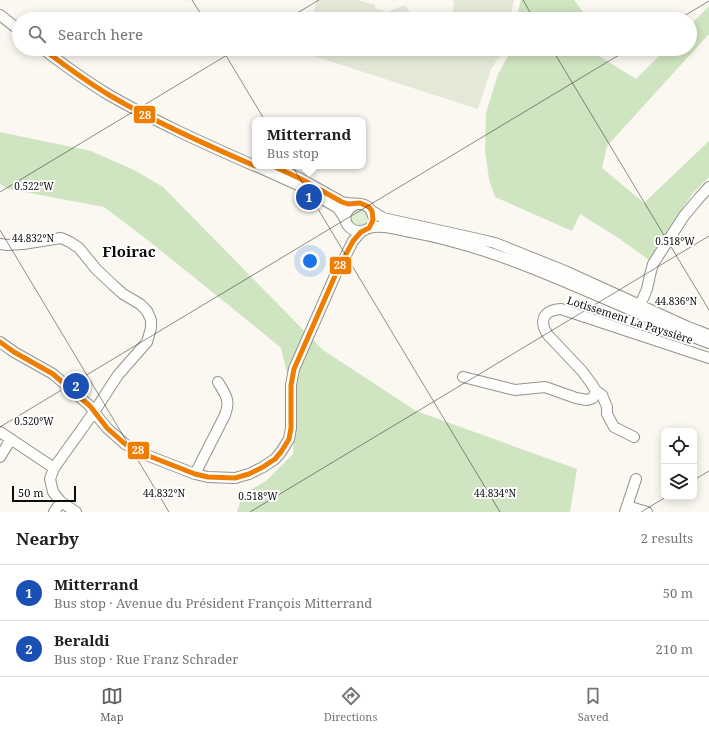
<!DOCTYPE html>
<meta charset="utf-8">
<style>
body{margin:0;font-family:"Noto Serif",serif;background:#f6f6f6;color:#202124}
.controls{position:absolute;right:12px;bottom:12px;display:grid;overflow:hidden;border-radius:8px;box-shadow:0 2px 10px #0003}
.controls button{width:36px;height:36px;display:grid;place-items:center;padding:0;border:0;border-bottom:1px solid #e0e0e0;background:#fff;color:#202124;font:20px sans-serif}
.scale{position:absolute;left:12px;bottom:10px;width:64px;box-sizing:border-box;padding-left:4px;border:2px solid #0c0c0c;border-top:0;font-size:11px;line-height:14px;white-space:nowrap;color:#0c0c0c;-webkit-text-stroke:3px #fff;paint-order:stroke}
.you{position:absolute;left:310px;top:261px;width:14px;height:14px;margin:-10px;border:3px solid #fff;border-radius:50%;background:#1a73e8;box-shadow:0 0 0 6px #1a73e833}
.badge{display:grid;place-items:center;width:26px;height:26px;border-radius:50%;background:#5f5f5c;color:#fff;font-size:13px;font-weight:700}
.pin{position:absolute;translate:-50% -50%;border:2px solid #fff;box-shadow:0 1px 4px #0006}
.popup{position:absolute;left:252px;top:117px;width:114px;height:52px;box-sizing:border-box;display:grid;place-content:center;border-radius:8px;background:#fff;filter:drop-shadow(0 1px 3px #0005);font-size:13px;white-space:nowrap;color:#757577}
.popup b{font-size:15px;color:#202124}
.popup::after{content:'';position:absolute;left:50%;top:100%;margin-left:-8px;border:8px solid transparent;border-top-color:#fff}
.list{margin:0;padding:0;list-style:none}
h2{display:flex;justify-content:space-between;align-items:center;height:52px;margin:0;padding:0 16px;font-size:17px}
h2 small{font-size:13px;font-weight:400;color:#757577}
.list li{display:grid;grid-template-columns:26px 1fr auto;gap:12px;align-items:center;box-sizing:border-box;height:56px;padding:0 16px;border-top:1px solid #e0e0e0}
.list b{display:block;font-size:15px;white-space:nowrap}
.list p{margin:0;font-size:13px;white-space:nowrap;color:#757577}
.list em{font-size:13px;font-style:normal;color:#757577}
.icon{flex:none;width:22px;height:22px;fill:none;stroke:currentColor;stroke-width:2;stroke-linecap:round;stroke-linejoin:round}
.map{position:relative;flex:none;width:709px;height:512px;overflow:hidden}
.search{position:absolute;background:#fff;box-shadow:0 2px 10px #0003;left:12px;right:12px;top:12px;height:44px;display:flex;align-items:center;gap:10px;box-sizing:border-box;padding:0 14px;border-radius:22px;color:#757577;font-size:15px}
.sheet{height:164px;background:#fff}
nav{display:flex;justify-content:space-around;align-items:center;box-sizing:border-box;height:56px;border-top:1px solid #e0e0e0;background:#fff;font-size:11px;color:#757577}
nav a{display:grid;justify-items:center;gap:2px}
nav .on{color:#5f5f5c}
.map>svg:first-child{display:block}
.green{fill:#e0edd2}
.forest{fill:#cfe4c1}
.cemetery{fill:#e3e9d6}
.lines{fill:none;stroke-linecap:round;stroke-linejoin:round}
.minor-casing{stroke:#93928f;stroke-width:12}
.minor{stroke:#fefefd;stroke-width:10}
.bus-1-casing{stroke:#fff;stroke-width:8}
.bus-1{stroke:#ee7d00;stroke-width:5}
.ticks{fill:none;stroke:#0c0c0c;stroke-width:1;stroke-opacity:0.45}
.labels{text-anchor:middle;stroke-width:4;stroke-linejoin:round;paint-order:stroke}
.street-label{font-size:11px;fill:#0c0c0c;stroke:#fff}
.district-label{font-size:15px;font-weight:bold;fill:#0c0c0c;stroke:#fff}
.ticks-label{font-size:10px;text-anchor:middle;fill:#0c0c0c;stroke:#fff;stroke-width:4;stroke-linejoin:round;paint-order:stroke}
.line-badge{stroke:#fff;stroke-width:1.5}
.badge-label{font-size:11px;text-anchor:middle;font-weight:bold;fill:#fff}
</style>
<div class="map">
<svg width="709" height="512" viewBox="0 0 709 512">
<rect width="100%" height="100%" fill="#faf8f0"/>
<path class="green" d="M350 218a9 9 0 1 1 18 0a9 9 0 1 1-18 0Z"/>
<path class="forest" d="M521 0H574L588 19H516Z
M709 6V34L607 146 602 168 644 203 709 141V177L692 194 649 260 617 237 580 214 572 231 495 197 489 179 485 151 486 113 498 74 507 58 509 49H588L636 79 666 49H690V25Z
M0 132 91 151 134 170 163 187 323 350 416 411 577 469 570 512H237L243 494 266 481 293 454 296 412 281 348 242 316 149 241 104 207 9 189 0 184Z"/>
<path class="cemetery" d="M317 0H357L375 5V8L387 12 405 5 410 12 403 14 404 19H311Z
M453 0H514L510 19H450L452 15 454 2Z
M302 49H502L500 56 491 69 478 109 301 52Z"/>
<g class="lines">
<g class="minor-casing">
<path id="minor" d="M0 15 19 30
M43 49C64 65 86 81 109 95 156 122 205 144 255 166
M256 166 298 185 338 208 345 219
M273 166 301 179 342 202C355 206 369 199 373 216
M356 204C353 206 350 207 348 210 340 222 352 235 365 230
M372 211 383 218 478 239 495 243 565 271 688 327 709 335
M369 228C382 224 398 230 411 232 489 246 561 280 633 311 658 322 683 334 709 343
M0 244 7 245 23 244 61 238 70 242 79 248 96 269 113 285 123 294 140 304 147 311 151 320V328L147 342 118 375 94 412 54 468 50 479 53 492 61 502 76 512
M638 310 647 289 650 275 653 264 684 216 699 198 709 187
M0 342 14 352 53 374 68 387 90 406 94 412 107 428 125 444 149 456 195 474 208 477 235 478 249 474 263 467 275 459 281 452 289 439 291 428V385L294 369 338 269 345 257 353 241 361 232
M463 377 515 390 545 387 576 398 587 400 593 398 596 391
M0 432 54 468
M634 437 614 427 607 414V407L602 395 596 391 591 383 582 371 548 335C542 327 540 316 551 311 554 310 558 309 561 309L709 358
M0 457 11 439
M195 474 225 415C231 400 225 394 218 382
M627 506 647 512
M54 512 61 502
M625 512 636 479"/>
</g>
<use href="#minor" class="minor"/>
<g class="bus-1-casing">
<path id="bus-1" d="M43 49C64 65 86 81 109 95 155 122 205 144 255 166
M0 342 14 352 53 374 90 406 107 428 125 444 149 456 195 474 208 477 235 478 249 474 263 467 275 459 281 452 289 439 291 428V385L294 369 338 269 353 241 361 232 369 228 373 220 372 211 369 207 360 203 348 204 342 202 301 179 273 166"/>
</g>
<use href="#bus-1" class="bus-1"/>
</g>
<path class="ticks" d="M192 0 204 19M523 0 534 19M287 19 319 0M679 19 709 1M222 49 500 512M552 49 709 310M0 192 237 49M0 230 169 512M0 427 629 49M694 480 709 471M250 512 709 236M641 512 666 497"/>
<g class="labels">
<g class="street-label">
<text transform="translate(630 320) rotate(18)" y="4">Lotissement La Payssière</text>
</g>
<g class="district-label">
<text x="129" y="257">Floirac</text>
</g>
</g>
<g class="ticks-label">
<text x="34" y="190">0.522°W</text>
<text x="33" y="242">44.832°N</text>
<text x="675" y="245">0.518°W</text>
<text x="676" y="305">44.836°N</text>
<text x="34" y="425">0.520°W</text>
<text x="164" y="497">44.832°N</text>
<text x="495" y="497">44.834°N</text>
<text x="258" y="500">0.518°W</text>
</g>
<g class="line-badge">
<rect x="133" y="105" width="23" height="19" rx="4" fill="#ee7d00"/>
<rect x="329" y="256" width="23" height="19" rx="4" fill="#ee7d00"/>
<rect x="127" y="441" width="23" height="19" rx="4" fill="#ee7d00"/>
</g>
<g class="badge-label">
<text x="145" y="119">28</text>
<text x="340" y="269">28</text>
<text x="138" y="454">28</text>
</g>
</svg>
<div class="controls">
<button><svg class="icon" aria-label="locate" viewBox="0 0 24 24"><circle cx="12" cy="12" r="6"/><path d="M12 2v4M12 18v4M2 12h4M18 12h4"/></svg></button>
<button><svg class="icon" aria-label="layers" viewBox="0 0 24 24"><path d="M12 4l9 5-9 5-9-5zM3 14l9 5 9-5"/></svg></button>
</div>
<div class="scale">50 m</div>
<div class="you"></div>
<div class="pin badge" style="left:309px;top:197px;background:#1a4fb4">1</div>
<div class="popup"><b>Mitterrand</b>Bus stop</div>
<div class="pin badge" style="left:76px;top:386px;background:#1a4fb4">2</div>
<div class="search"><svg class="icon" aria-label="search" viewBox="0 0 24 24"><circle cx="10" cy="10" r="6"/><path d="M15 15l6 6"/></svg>Search here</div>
</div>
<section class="sheet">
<h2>Nearby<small>2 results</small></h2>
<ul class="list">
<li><span class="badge" style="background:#1a4fb4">1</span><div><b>Mitterrand</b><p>Bus stop · Avenue du Président François Mitterrand</p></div><em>50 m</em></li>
<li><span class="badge" style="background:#1a4fb4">2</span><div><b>Beraldi</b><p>Bus stop · Rue Franz Schrader</p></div><em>210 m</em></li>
</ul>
</section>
<nav>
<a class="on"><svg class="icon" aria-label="map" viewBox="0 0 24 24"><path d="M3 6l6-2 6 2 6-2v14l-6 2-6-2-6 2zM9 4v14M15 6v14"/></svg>Map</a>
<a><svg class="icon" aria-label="directions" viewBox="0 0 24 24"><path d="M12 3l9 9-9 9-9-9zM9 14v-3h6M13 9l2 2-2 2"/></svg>Directions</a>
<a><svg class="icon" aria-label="saved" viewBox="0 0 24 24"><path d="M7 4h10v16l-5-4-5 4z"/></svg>Saved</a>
</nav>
